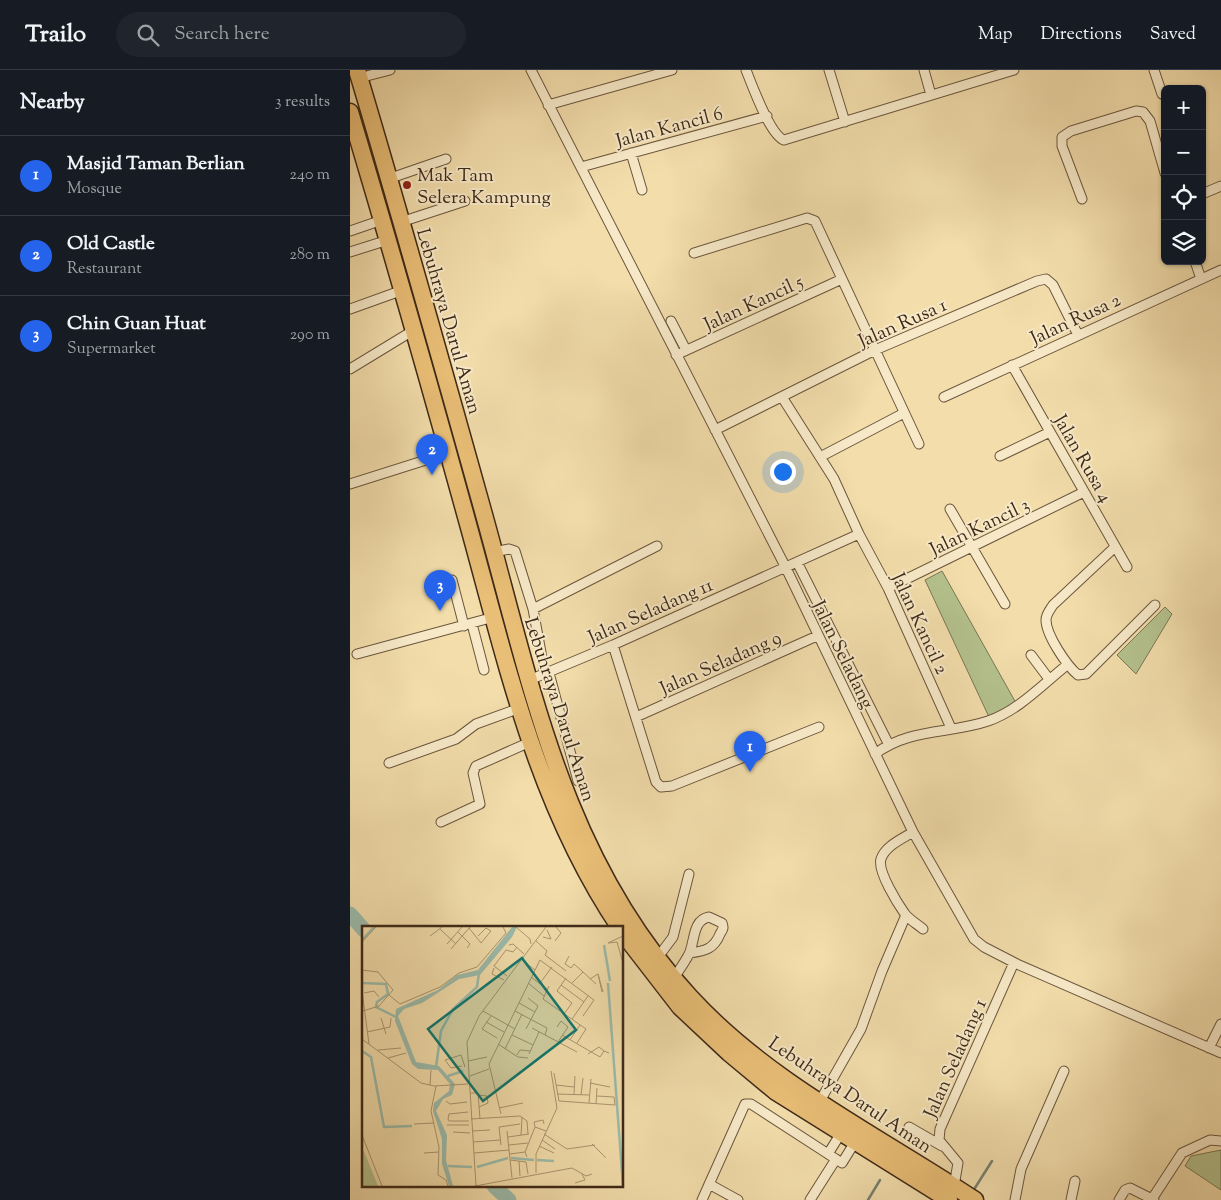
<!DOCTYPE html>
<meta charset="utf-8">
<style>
body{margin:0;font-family:"Sorts Mill Goudy",serif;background:#20242c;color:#f1f3f6}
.controls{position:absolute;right:15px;top:15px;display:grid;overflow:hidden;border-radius:8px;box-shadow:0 1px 4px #0004}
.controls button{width:45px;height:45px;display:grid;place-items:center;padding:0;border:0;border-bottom:1px solid #363941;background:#171b24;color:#f1f3f6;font:25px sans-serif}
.you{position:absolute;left:432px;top:401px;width:18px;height:18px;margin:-12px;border:4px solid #fff;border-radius:50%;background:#1a73e8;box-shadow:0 0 0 8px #1a73e833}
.badge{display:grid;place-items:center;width:32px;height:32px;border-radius:50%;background:#2563eb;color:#fff;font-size:16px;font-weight:700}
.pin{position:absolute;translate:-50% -41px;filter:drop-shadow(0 1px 2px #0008)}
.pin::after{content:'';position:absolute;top:26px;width:18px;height:15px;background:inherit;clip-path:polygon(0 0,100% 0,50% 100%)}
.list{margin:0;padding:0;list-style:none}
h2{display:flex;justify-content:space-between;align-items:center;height:65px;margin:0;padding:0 20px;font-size:21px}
h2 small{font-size:16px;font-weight:400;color:#9ea1a6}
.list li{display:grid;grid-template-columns:32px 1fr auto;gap:15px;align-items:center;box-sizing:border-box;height:80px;padding:0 20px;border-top:1px solid #363941}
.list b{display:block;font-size:19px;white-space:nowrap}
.list p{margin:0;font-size:16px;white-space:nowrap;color:#9ea1a6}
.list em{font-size:16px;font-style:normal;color:#9ea1a6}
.icon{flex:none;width:28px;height:28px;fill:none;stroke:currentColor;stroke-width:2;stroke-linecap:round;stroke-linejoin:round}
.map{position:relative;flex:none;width:871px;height:1130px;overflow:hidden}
header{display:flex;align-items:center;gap:30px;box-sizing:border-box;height:70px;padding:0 25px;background:#171b24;border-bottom:1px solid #363941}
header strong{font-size:24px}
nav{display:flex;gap:28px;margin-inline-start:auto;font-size:18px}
.search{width:350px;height:45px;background:#20242c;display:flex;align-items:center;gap:12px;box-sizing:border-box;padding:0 18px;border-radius:28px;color:#9ea1a6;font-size:19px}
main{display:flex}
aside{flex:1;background:#171b24}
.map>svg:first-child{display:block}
.green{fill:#b4c28e;stroke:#797653}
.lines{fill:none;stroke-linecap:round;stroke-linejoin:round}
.stream{stroke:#768170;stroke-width:2.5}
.river{stroke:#9bbbab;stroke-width:15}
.street-casing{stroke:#6b563d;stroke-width:11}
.highway-casing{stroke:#3e2918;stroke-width:19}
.street{stroke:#f7e9c8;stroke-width:9}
.highway{stroke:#e9be76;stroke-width:16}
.poi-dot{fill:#8f2418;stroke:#f7e9c8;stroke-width:2}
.labels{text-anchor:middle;stroke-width:4;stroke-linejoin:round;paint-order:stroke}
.street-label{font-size:19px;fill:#3e2918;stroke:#f7e9c8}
.poi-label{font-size:19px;fill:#3e2918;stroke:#f7e9c8;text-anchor:start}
.inset-river{fill:none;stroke:#9bbbab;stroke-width:2.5}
.inset-road{fill:none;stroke:#aa9570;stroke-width:1}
.view{fill:#0f766e;fill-opacity:0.15;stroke:#0f766e;stroke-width:2.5}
.inset-edge{fill:none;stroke:#3e2918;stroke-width:2.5}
</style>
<header>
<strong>Trailo</strong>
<div class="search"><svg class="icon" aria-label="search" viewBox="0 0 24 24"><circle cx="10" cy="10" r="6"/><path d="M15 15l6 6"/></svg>Search here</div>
<nav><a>Map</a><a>Directions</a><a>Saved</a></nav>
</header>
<main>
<aside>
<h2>Nearby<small>3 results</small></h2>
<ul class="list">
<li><span class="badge">1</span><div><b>Masjid Taman Berlian</b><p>Mosque</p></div><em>240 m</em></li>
<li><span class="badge">2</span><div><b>Old Castle</b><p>Restaurant</p></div><em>280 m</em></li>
<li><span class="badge">3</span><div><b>Chin Guan Huat</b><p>Supermarket</p></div><em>290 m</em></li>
</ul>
</aside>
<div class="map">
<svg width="871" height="1130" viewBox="0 0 871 1130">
<rect width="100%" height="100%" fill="#f2ddab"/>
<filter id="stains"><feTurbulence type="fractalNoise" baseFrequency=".004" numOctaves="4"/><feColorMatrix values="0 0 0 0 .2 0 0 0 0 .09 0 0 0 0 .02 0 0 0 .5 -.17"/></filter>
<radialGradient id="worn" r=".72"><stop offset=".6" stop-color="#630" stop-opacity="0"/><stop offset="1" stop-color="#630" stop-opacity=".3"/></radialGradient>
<path class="green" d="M592 501 666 633 639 647 575 510Z
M815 537 822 544 786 604 767 585Z
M871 1080V1120L835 1096 841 1086Z"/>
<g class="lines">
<path class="stream" d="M623 1121 642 1091
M518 1130 530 1110"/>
<path class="river" d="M0 844 14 860
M144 1116 159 1130"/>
<g class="street-casing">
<path id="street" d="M181 0 436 498 563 762 624 869 634 877 667 894 871 983
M396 0C402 15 420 65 434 70L664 0
M479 0 495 52
M574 0 581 25
M804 0 812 24
M9 8 40 0
M198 35 322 0
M281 83 292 120
M231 97 417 46
M38 109 96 89
M852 124 871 116
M732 129 712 76V67L721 61 786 41 793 42 800 51 815 103
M51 152 115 131
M0 161 32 150
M0 182 38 170
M344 183 457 148 465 151 569 374
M845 191 851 209
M0 239 53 220
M321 251 336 280
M326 285 492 209
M662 295 777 497
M0 299 64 260
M432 327 484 409 509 464 538 518 601 658
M594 327 871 200
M365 360 525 280 687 211 696 209 703 215 728 265
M650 386 700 362
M470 387 554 343
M0 414 98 383
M600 439 655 534
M765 477 703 535C700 540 696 544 696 550 696 565 717 596 728 605L736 604 805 535
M144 482 159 479 165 481 183 539 195 604
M447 492 538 673
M102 510 114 556
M538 518 734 422
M183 539 307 476
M122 554 134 600
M263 575 306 712 311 717 322 716 469 657
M7 584 144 547
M681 585 699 609
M199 603 228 711
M177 611 263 575 509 464
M286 647 467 566
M525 684C559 658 600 664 638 651 668 641 693 614 717 595
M39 693 106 669 126 654 170 638
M91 752 130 734 123 703 126 696 180 672
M563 762C552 769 535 776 531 789 527 801 548 834 555 844 560 850 567 854 573 859
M308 887 323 867 339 804
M324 908C329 900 335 892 339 884 345 872 342 850 359 847L372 853C374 858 373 859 370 864 364 879 355 881 340 883
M859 978 871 954
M470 1031 511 959 532 901 556 845
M559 1057 592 1076
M478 1084 491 1063
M359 1114 388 1130
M604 1116 608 1093 589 1070 590 1059 662 897
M802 1129 832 1083 860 1070 871 1071
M352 1130 395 1034H401L492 1093 505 1072
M460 1130 486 1089
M665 1130 671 1099 714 1001
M721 1130 725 1111
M769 1130 775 1120 780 1118 804 1130"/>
</g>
<g class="highway-casing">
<path id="highway" d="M7 0C51 147 92 294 133 441 182 616 212 788 340 927 419 1013 529 1066 625 1130
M0 42C41 179 80 316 118 454 157 595 187 735 270 858
M272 862 330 937 379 983 426 1022 599 1130"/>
</g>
<use href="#street" class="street"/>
<use href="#highway" class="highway"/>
</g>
<circle class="poi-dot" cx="57" cy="115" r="5"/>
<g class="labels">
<g class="street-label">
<text transform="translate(319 56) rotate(-15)" y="7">Jalan Kancil 6</text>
<text transform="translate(403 232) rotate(-25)" y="7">Jalan Kancil 5</text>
<text transform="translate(725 248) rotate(-25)" y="7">Jalan Rusa 2</text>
<text transform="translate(100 251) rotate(74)" y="7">Lebuhraya Darul Aman</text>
<text transform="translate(552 252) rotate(-24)" y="7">Jalan Rusa 1</text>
<text transform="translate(734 388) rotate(60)" y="7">Jalan Rusa 4</text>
<text transform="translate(629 456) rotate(-26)" y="7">Jalan Kancil 3</text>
<text transform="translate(300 540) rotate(-24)" y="7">Jalan Seladang 11</text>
<text transform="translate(571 553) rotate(65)" y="7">Jalan Kancil 2</text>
<text transform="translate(494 584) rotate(64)" y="7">Jalan Seladang</text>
<text transform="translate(370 592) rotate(-24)" y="7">Jalan Seladang 9</text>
<text transform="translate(211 639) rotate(72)" y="7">Lebuhraya Darul Aman</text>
<text transform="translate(604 988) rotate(-66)" y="7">Jalan Seladang 1</text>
<text transform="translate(501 1024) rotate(34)" y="7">Lebuhraya Darul Aman</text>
</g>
<g class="poi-label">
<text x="67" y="111">Mak Tam<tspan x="67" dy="22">Selera Kampung</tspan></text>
</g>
</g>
<g transform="translate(12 856)">
<rect width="261" height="261" fill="#f2ddab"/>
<path d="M0 225H2L16 260H0Z" fill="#b4c28e"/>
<path d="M150 1H155L150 11 118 49 97 53 60 77 42 83 36 90 54 136 77 140 93 158 90 169 81 173 74 185 85 209 84 234 91 260H87L80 238V213L71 185 72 177 87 165 88 158 76 144 56 143 50 138 33 95 34 83 76 64 95 49 116 44Z" fill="#9bbbab"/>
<path class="inset-river" d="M1 13 12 1M242 19 248 55M0 57 24 58 26 68 15 76 14 81 34 91M246 57 261 260M0 125 9 131 22 201 50 200M74 141 79 105 91 83 115 61 117 47M86 150 101 145M149 232 172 234M175 234 192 235M86 240 110 241M115 241 146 232"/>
<path class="inset-road" d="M154 1 168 13 169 18M107 2 119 17 129 5 124 2 116 10M78 3 94 18M96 6 108 18 105 22M68 10 80 1M261 10 246 17 255 16 261 37M181 11 189 13 185 4M174 15 185 25 183 29 204 45M193 15 199 7 194 1M0 16 14 1M85 18 100 1M147 19 151 18 162 28M89 23 108 1M207 30 203 38 209 42 212 38 221 46 210 57M160 34 173 44M132 42 130 48 142 54M0 44 16 46 31 64 17 80 1 85M221 46 234 58M236 48 241 66M145 50 132 40 144 24 151 26 155 21M169 51 185 63M228 53 236 48 240 66M166 57 182 70M178 57 190 41M199 59 222 76M187 60 181 73 224 103 215 117M0 65 7 118M2 67 12 65 17 71M27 69 38 78 78 61 97 47 115 41 144 7 141 1M157 77 173 86M121 85 153 103M153 85 185 102 183 109M202 88 210 77 195 65 204 52M129 90 120 103 135 112M19 92 24 108M210 93 226 70M124 96 142 106M195 101 199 95 206 101 196 116M170 102 215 126M164 103 176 80 166 72M5 106 28 101 29 92M150 109 171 119M200 109 238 131 242 125 247 127M0 113 59 157 72 160 106 158M208 114 218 99M136 118 156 131 166 132M143 123 160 88M16 124 39 122M167 128 177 106M226 128 237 121 242 125M155 129 158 124 168 125M26 132 44 127M106 135 125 131M100 140 89 142 83 134 99 129 103 141M192 147 197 175 253 179 252 171 235 170M108 150 127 143M228 157 248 161M68 159 69 144M194 159 212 161M74 160 69 185 77 221 76 249 84 254 86 260M108 167H116L118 193M195 168 227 169M212 168 213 150M116 169 125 170 126 177 117 181M219 169 221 152M84 175 88 178 105 176M227 177 229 153M234 178 235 162M137 182 161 177M106 186 87 188 86 193 87 195H107M139 188 127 138 178 34 232 74 221 90M109 193 158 190 165 195 166 208M52 198 72 197M182 198 181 194 172 196 173 201 184 205M85 199H107M110 205 128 204M145 205 150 252M91 206 108 207M182 208 205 223 233 219M0 209 20 260M159 209 160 191M146 211 167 208M180 214 193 223M111 216 138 214M230 218 244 232M139 219 137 201 158 198M147 219 166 217M177 220 192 227M62 227 77 226M112 227 147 224M148 228 163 226M165 231 163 226 173 201M148 234 164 236 166 248M157 235 158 250M174 247V228L195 182 189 145M213 257 223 254 220 248M113 260 210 242 224 250 230 248M114 260 105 116 117 90 184 1"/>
<path class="view" d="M160 32 214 104 121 175 66 103Z"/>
<rect width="261" height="261" class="inset-edge"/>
</g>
<rect width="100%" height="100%" filter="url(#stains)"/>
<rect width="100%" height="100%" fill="url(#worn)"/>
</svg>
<div class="controls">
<button>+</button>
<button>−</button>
<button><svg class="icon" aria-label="locate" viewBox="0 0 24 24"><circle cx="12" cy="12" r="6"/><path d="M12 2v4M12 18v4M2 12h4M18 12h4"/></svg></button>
<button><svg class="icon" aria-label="layers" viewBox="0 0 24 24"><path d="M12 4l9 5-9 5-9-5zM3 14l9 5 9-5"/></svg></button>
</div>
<div class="you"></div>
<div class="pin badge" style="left:400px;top:702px">1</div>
<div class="pin badge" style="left:82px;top:405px">2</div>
<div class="pin badge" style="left:90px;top:541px">3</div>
</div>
</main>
